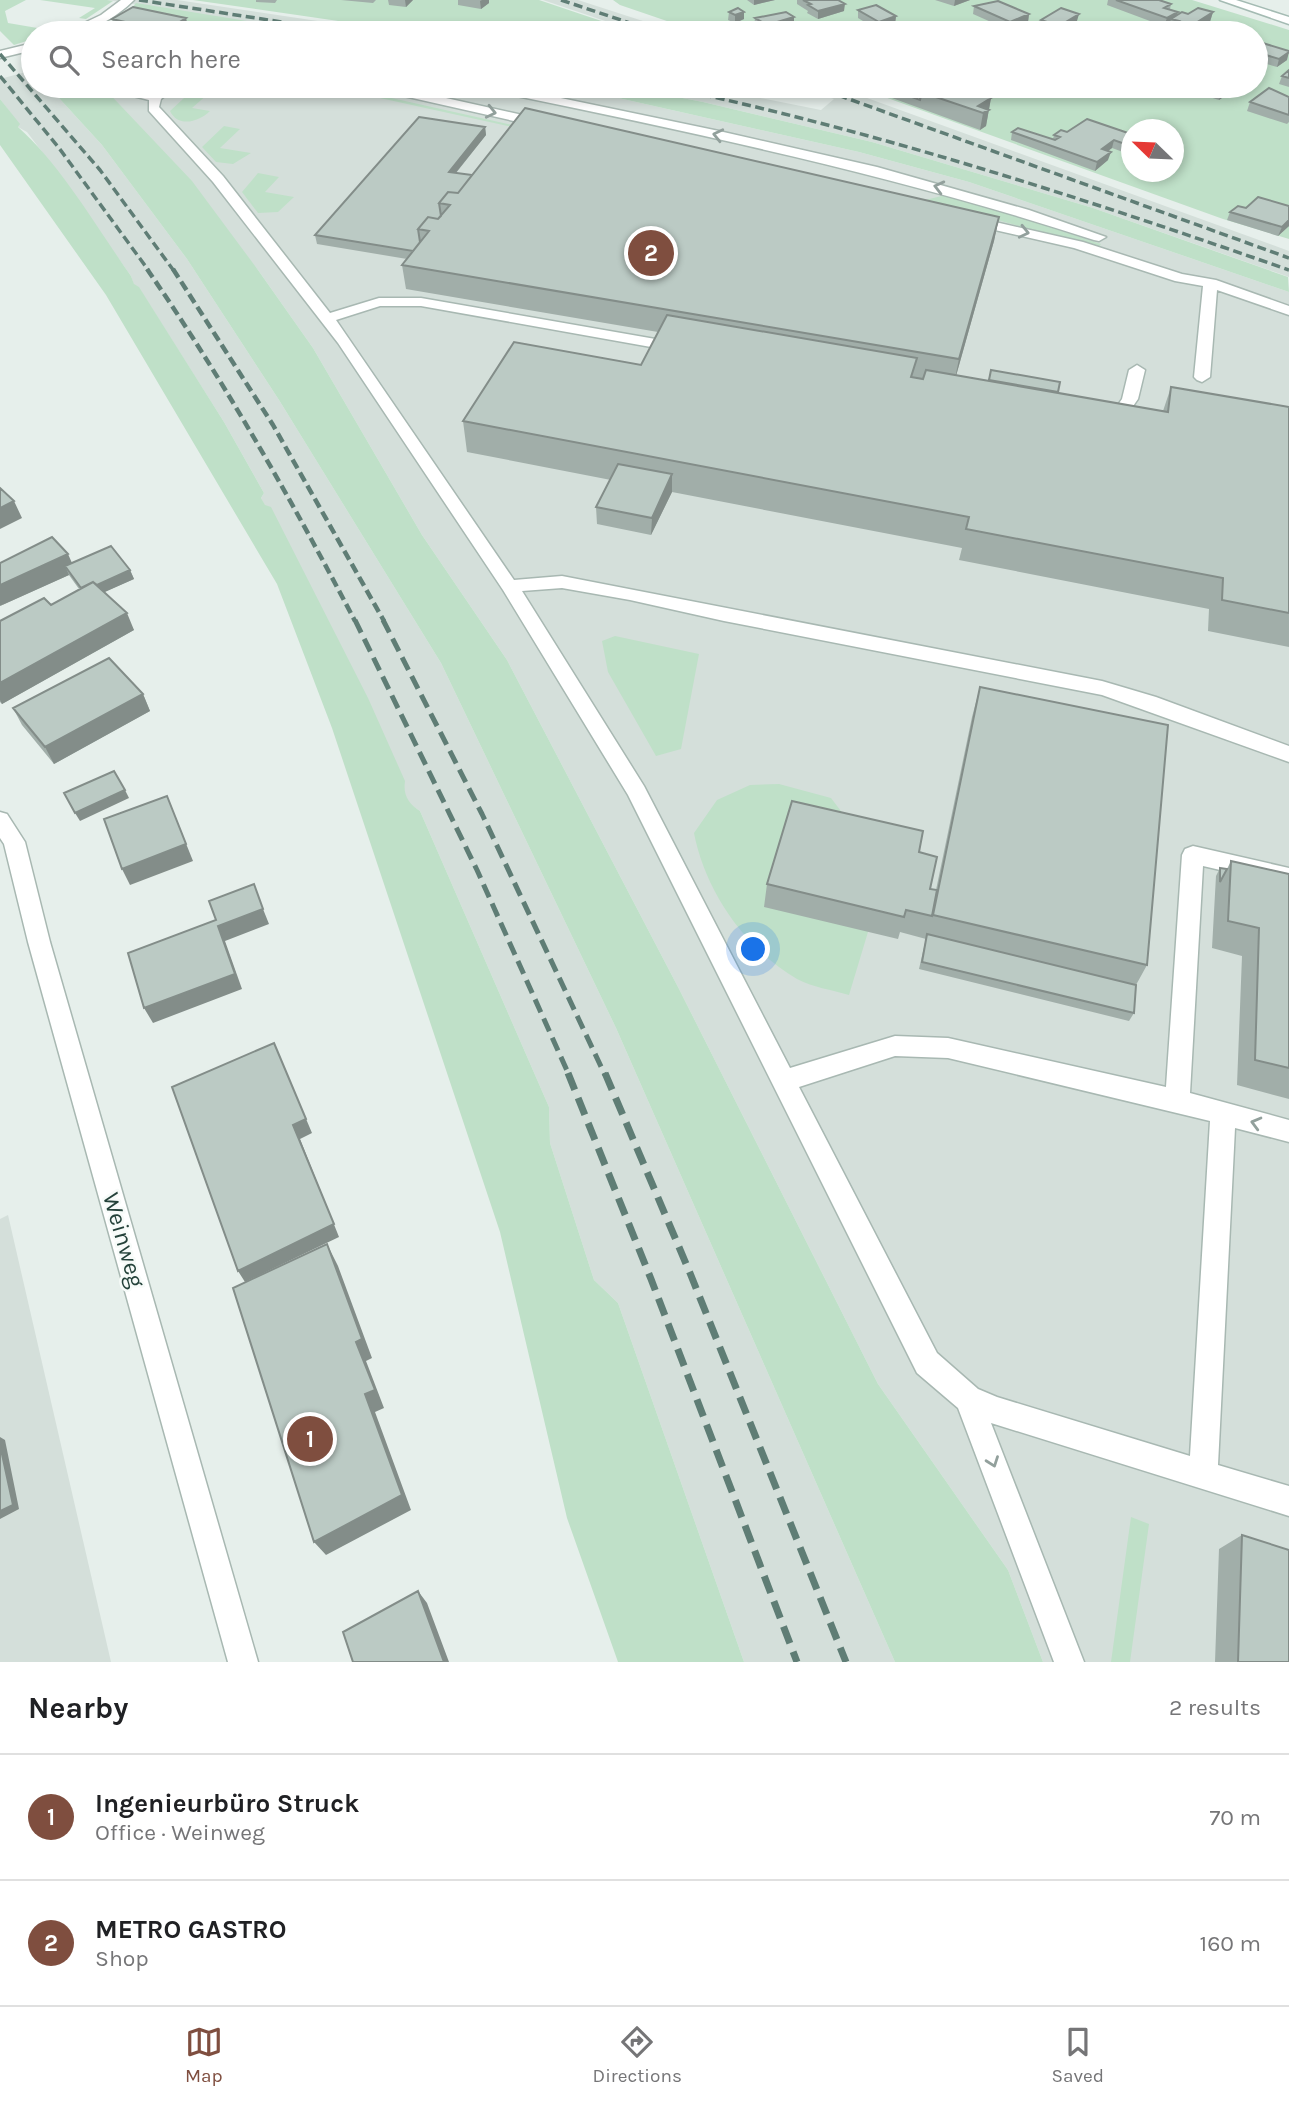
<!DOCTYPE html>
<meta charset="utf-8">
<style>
body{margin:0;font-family:Karla,sans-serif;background:#f6f6f6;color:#202124}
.compass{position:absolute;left:1121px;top:119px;width:63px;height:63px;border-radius:50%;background:#fff;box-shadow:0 4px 10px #0003;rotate:293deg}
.you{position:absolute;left:754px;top:950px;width:24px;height:24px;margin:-18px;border:5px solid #fff;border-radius:50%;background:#1a73e8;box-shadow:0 0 0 10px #1a73e833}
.badge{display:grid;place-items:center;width:46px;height:46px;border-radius:50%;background:#7f4e3f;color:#fff;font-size:23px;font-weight:700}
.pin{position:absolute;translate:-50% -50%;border:4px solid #fff;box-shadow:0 2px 7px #0006}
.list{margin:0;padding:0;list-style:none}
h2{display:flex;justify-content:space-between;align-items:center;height:91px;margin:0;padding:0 28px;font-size:30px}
h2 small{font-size:23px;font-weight:400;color:#757577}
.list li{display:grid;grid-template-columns:46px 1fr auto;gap:21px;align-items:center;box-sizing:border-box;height:126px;padding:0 28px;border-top:2px solid #e0e0e0}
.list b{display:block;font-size:26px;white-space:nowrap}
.list p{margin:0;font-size:23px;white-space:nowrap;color:#757577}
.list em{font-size:23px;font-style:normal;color:#757577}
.icon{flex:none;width:38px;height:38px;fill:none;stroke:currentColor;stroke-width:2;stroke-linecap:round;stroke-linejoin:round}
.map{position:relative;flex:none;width:1289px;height:1662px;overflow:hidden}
.search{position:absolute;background:#fff;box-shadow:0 4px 10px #0003;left:21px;right:21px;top:21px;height:77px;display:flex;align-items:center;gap:18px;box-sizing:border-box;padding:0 24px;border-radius:38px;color:#757577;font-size:26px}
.sheet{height:343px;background:#fff}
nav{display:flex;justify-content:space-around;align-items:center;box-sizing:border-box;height:98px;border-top:2px solid #e0e0e0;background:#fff;font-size:19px;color:#757577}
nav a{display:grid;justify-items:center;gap:4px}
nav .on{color:#7f4e3f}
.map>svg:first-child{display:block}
.built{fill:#d4dfda}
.green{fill:#bfe0c8;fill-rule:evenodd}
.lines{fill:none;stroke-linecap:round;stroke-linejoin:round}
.lane-casing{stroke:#a8b8b2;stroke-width:3}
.street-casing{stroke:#a8b8b2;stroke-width:3}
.secondary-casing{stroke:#a4bbb3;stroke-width:3}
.lane{fill:#fff;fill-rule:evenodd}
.street{fill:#fff;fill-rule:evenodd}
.secondary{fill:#fff;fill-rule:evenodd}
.rail-far3{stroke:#5f7d75;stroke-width:3.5;stroke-dasharray:9 4.5;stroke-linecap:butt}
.rail-far2{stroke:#5f7d75;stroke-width:4.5;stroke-dasharray:10 5;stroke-linecap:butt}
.rail-far1{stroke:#5f7d75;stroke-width:5;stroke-dasharray:14 7;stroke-linecap:butt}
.rail{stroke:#5f7d75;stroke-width:7;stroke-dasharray:18 9;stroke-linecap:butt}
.wall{fill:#a1aea9}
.shaded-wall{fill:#838d89}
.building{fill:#bbcac4;stroke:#838d89;stroke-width:2}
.oneway{stroke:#92a09c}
.labels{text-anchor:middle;stroke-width:5;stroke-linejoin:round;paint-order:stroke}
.near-street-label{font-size:24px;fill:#24423a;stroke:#f7fbf9}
</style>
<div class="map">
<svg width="1289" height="1662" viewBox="0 0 1289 1662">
<rect width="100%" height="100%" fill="#e6efeb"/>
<path class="built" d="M107 0H177L398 33H321Z
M543 0H578L680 33H641Z
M33 70V86H48L102 145 187 259 279 400 441 663 616 1028 895 1662H744L618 1303 594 1280 550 1143 549 1107 420 811 409 804 261 498 264 493 224 422 139 288 134 285 131 276 49 161 27 132 18 127 19 124 0 99V79Z
M102 86H565L859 152 969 182 1289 292V1662H1043L1008 1570 878 1384 678 987 507 660 422 535 313 348 258 270Z
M621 86H700L821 110 834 99 795 86H834L1289 251V277L1093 208 872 142 703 102Z
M8 1215 111 1662H0V1219Z"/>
<path class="green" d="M0 0H26L5 11 8 23 55 31 33 33V39L14 45 0 31Z
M40 0H107L113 1 86 19 79 18 95 8Z
M193 0H539L637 33H421Z
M613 0H1192L1289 30V239L1223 219 854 86H1256V33H702L620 5ZM1132 130H1174V172H1132Z
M136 3 321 33H258L218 27 131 23 129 11Z
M48 86H102L192 181 258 270 313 348 422 535 507 660 678 987 878 1384 1008 1570 1043 1662H895L616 1028 441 663 279 400 187 259 102 145Z
M197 86H217L192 108 210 111C199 122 178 128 170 111Z
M325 86H338L838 198Z
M565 86H621L703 102 872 142 1093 208 1288 277 1289 292 969 182 859 152Z
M0 99 20 124 18 127C61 165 97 228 131 276L134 284 139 287 224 422 264 493 261 498 265 505 271 507 368 698 405 781C403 795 408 803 420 811L549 1107 550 1143 594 1280 618 1303 744 1662H618L567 1518 500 1232 332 728 277 584 106 295 0 145Z
M224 126 240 129 220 148 251 153 233 164 216 162 202 147Z
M258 173 279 177 265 192 294 197 278 212 258 213 242 192Z
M950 194 1101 244 1098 248 925 200Z
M615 636 699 654 681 749 656 756 608 672 602 641Z
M779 784 831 798 847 819 868 932 849 995C832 990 812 987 797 979 746 950 705 891 694 833L717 800 750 785Z
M1131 1517 1149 1524 1130 1662H1111Z"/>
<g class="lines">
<g class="lane-casing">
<path id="lane" d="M120 86H133L153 94 163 86H176L161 99 159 107 223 176 330 313 379 298H421L684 344 687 347 679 352 421 306H380L336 320 514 580 562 576 1102 681 1156 697 1289 746V762L1102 695 724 621 630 600 562 588 522 591 644 786 790 1068 895 1036 948 1038 1166 1087 1182 855 1185 849 1193 846 1289 868V886L1203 866 1190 1093 1289 1120V1142L1235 1128 1218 1465 1289 1486V1516L991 1423 1084 1662H1054L958 1408 917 1373 628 795 503 590 338 343 213 182 149 111V100L129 95ZM895 1056 948 1058 1210 1121 1190 1456 997 1397 978 1389 937 1353 799 1087Z
M371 86H392L545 120 551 124 545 128 377 90Z
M481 86H503L719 131 877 167 1029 210 1106 237 1099 241 1094 240C895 175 692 132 487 90Z
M969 216 1083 242 1182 274 1216 280 1289 306V315L1217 290 1210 377 1202 382 1197 380 1194 377 1203 286 1175 281 1074 248 964 223 962 220Z
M1137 365 1145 370 1138 399 1124 419 1098 420 1096 417 1098 414 1113 412 1122 399 1129 370Z"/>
</g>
<g class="street-casing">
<path id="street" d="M121 0H134C116 18 88 34 63 33L101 15Z
M33 43V50L0 58V51Z
M0 812 7 814 25 842 50 942 258 1662H228L28 942 4 844 0 838Z"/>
</g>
<g class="secondary-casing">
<path id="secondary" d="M1220 0H1236L1289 17V24Z"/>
</g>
<use href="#lane" class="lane"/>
<use href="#street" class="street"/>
<use href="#secondary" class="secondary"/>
<path class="rail-far3" d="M139 0 353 33
M561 0 660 33
M0 54 100 170 174 271
M0 76 59 148 149 271
M663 86C877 131 1083 198 1289 270
M813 86 1289 258"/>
<path class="rail-far2" d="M147 269C225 382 292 501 355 621
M173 269 273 425 384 621"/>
<path class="rail-far1" d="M355 620 477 870 569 1075
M383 620 482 814 605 1075"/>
<path class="rail" d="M568 1073 651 1279 797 1662
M605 1073 690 1273 846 1662"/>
</g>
<path class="wall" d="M256 0H277L275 3 256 2Z
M341 0H376L373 3Z
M388 0H413L406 7 389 5Z
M458 0H489V3L481 9 458 5Z
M747 0H775L754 5Z
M797 0H838L844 11 818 19 807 13 808 11 797 4Z
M935 0H970L954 6Z
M1108 0H1159L1171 4 1170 9 1177 15 1213 12 1208 28 1199 33H1145L1158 24 1107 5Z
M974 6 1029 14 1028 22 1009 30 973 14Z
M858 10 896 16 895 24 878 30 858 18Z
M729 12 744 19 735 23 728 20Z
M794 17V24L766 33 754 26 755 18Z
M186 18 189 33H116L112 19Z
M1041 20 1077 21 1058 33H1055L1040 28Z
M730 28H755V33H730Z
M1256 41 1287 60 1277 67 1256 61Z
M1289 70V87L1279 84 1282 76Z
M882 86H928V87L919 92 921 96V92L933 86H982L981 94 991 98 986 126 980 130 881 94Z
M1178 86H1234L1232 91 1219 100 1178 87Z
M1289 97V122L1287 124 1247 111 1250 102Z
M485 127 486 135 456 173 472 175 999 217 994 241 956 376 988 381 991 370 1058 392V393L1163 411 1171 387 1289 407V647L1208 631 1209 609 959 560 962 548 672 492 651 535 597 524 596 507 611 480 467 452 463 421 641 365 658 332 406 289 402 265 407 259 317 244 315 235Z
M1012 132 1053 139 1054 135 1067 132 1131 134V146L1123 152 1112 148 1108 151V160L1095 171 1011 140Z
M1289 206V226L1278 236 1227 220 1230 212 1246 208Z
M72 563 130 570 134 579 104 592 134 630 2 704 0 702V621L51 605 79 589 69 575 0 606Z
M980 687 1147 965 1136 985 1134 1013 1129 1021 919 969 927 934 926 939 900 932 898 939 764 907 767 884 919 852 930 889 936 890 972 717Z
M143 694 150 711 54 764 22 725 13 708Z
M1231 861 1289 874V1099L1237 1085 1242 956 1212 948 1216 876 1220 868 1227 869Z
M1242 1535 1289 1662H1215L1219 1549Z"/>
<path class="shaded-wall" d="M405 0H413L406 7Z
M482 0H489V3L481 9 480 1Z
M754 0H775L754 5Z
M955 0H970L954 6Z
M845 4 844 11 818 19V11Z
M744 12V19L735 23V15Z
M1178 12 1175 20 1171 19 1170 23 1164 26 1167 18Z
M1213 12 1208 28 1199 33H1180Z
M1029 14 1028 22 1009 30 1010 22Z
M1079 14 1077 21 1057 33 1059 26Z
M896 16 895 24 878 30 879 22Z
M794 17V24L766 33 767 25Z
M186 18 189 33H166L165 31Z
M755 28V33H739Z
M1289 52 1287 60 1277 67 1279 59Z
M916 86H928V87L909 97 911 89Z
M968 86H982L980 99 968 107Z
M1230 86H1234L1232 91 1219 100 1222 92Z
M991 98 986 126 980 130 983 113 978 106Z
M485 127 486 135 450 180 449 172Z
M1131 139V146L1123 152 1125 144Z
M1114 140 1112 148 1100 157 1102 149Z
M1111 152 1108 160 1095 171 1097 162Z
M999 217 994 241 954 383 959 359Z
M1289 220V226L1278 236 1282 227Z
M672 474V492L651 535 652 518Z
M14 501 22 518 0 529V508Z
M68 554 76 572 65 566 69 575 0 606V585Z
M130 570 134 579 87 600 84 591Z
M127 613 134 630 2 704 0 700V683Z
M143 694 150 711 54 764 45 747Z
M125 790 129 798 80 821 75 813Z
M167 796 193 861 130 885 122 869Z
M263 909 269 924 225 941 242 989 153 1023 144 1008 218 926Z
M274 1043 312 1133 300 1139 339 1237 245 1282 238 1271Z
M327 1244 338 1266 372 1358 366 1361 384 1408 375 1412 411 1510 326 1555 314 1542 365 1394Z
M0 1437 5 1440 19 1509 0 1519Z
M418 1591 427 1603 449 1662H444Z"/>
<path class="building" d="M803 0H838L845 4 818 11 808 5 811 4Z
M1116 0H1159L1171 4 1164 8 1178 12 1167 18Z
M998 1 1029 14 1010 22 974 6Z
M876 5 896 16 879 22 858 10Z
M133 7 186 18 165 31 112 19Z
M738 8 744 12 735 15 729 12Z
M1061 8 1079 14 1059 26 1041 20Z
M1198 8 1213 12 1180 33H1145L1159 25 1168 28 1179 21 1171 19 1182 12 1188 14Z
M786 12 794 17 767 25 755 18Z
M746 23 755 28 739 33 730 28Z
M1160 23 1169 26 1167 27 1159 25 1153 29 1151 28Z
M1220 27 1232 31 1229 33H1210Z
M1086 29 1099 33H1079Z
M1256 41 1289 51V52L1279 59 1256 52Z
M1289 70V78L1282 76Z
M882 86H916L911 89 921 93 917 95 921 96 920 100Z
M933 86H979L970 91 991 98 978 106 989 110 983 113 921 92Z
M1202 86H1230L1222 92Z
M1269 88 1289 97V115L1250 102Z
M525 108 999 217 959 359 402 265 429 231 418 229 428 217 438 219 450 205 439 203 448 192 458 193Z
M419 117 485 127 449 172 472 175 458 193 448 192 439 203 441 216 438 219 428 217 418 229 420 242 413 251 315 235Z
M1087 119 1131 134V139L1125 144 1114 140 1102 149 1111 152 1097 162 1012 132 1018 128 1055 140 1060 137 1054 135 1061 130 1067 132Z
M1258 197 1289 206V220L1282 227 1230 212 1238 206 1246 208Z
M667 315 917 358 911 377 923 379 926 370 1168 412 1171 387 1289 407V613L1222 600 1223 578 966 529 969 517 463 421 514 342 641 365Z
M991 370 1060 382 1058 392 989 380Z
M618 464 672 474 652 518 596 507Z
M0 488 14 501 0 508Z
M52 537 68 554 0 585V563Z
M111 546 130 570 97 585 93 582 81 588 65 566Z
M93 582 127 613 0 683V621L44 598 51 605Z
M109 658 143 694 45 747 13 708Z
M980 687 1168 725 1147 965 933 915Z
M114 771 125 790 75 813 64 793Z
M167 796 186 844 122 869 104 819Z
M792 801 923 831 919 852 937 857 930 889 937 890 932 916 906 910 904 917 767 884Z
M1231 861 1289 874V1068L1255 1060 1259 928 1228 921Z
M1220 868 1227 869 1220 882Z
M254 884 263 909 218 926 235 974 144 1008 128 953 216 920 209 901Z
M927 934 1136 985 1134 1013 922 962Z
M274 1043 306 1119 293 1125 334 1224 238 1271 172 1087Z
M327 1244 362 1339 356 1342 375 1390 365 1394 402 1495 314 1542 233 1288Z
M0 1445 13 1505 0 1511Z
M1242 1535 1289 1550V1662H1238Z
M418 1591 444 1662H353L343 1632Z"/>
<defs><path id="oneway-chevron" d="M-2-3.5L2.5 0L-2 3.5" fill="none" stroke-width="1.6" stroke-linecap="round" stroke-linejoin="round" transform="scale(1.75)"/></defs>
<g class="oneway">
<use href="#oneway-chevron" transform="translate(491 112) rotate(13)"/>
<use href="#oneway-chevron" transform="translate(718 135) rotate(-167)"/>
<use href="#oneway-chevron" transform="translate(939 187) rotate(-166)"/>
<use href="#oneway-chevron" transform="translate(1024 232) rotate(13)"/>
<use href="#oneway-chevron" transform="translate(1256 1123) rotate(-165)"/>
<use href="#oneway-chevron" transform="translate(993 1462) rotate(70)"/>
</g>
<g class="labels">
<g class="near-street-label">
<text transform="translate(124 1240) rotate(74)" y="8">Weinweg</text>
</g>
</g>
</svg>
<svg class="compass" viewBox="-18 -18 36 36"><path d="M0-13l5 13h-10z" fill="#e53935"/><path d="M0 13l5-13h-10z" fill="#757577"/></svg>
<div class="you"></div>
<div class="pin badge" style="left:310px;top:1439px">1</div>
<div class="pin badge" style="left:651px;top:253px">2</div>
<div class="search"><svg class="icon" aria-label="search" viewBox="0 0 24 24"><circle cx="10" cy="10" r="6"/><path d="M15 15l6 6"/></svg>Search here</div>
</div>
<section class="sheet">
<h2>Nearby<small>2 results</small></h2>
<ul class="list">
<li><span class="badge">1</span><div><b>Ingenieurbüro Struck</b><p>Office · Weinweg</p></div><em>70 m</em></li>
<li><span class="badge">2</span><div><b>METRO GASTRO</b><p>Shop</p></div><em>160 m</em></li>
</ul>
</section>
<nav>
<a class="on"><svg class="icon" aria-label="map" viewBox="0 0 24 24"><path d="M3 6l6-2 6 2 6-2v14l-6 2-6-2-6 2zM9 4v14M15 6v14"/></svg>Map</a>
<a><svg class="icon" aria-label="directions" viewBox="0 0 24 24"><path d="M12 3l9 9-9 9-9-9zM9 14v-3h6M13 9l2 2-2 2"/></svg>Directions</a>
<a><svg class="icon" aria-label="saved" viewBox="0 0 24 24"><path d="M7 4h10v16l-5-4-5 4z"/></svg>Saved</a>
</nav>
